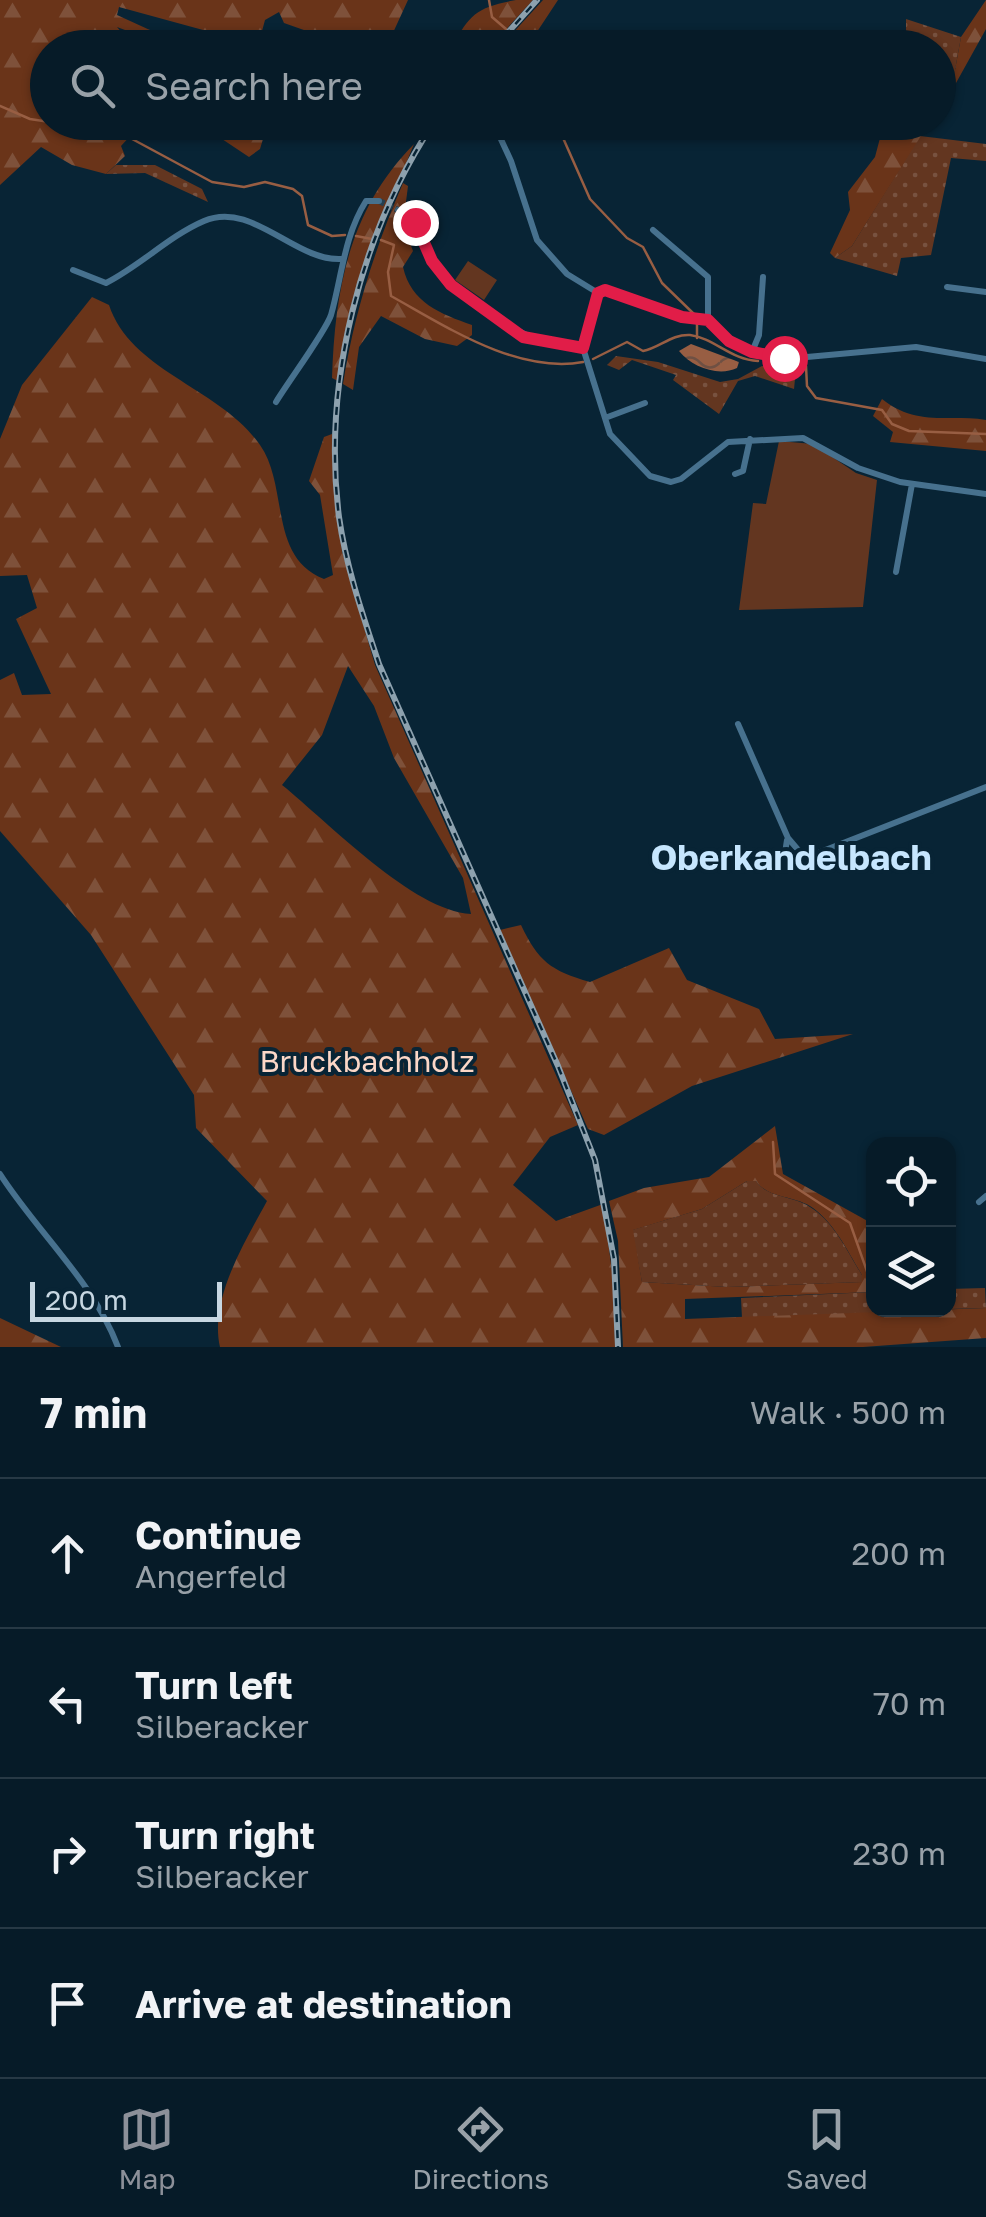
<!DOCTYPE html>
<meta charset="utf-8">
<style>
body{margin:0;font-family:"Golos Text",sans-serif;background:#142834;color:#f1f3f6}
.controls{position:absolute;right:30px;bottom:30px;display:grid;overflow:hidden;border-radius:20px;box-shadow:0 2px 8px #0004}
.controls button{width:90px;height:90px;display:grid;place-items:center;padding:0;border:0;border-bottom:2px solid #273945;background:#061b28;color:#f1f3f6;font:50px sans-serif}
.scale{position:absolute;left:30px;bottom:25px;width:192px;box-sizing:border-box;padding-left:10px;border:5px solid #c7d7e2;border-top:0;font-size:28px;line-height:35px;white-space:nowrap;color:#c7d7e2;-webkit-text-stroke:8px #082435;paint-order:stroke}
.stop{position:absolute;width:30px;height:30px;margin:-22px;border:8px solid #e11d48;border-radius:50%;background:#fff}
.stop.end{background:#e11d48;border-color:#fff;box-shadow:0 2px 10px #0008}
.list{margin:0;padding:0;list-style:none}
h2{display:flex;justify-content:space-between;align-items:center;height:130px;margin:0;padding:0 40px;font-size:42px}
h2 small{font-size:32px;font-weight:400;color:#98a1a8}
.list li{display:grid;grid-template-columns:65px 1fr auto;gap:30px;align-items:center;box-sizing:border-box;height:150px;padding:0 40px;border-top:2px solid #273945}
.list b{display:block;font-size:38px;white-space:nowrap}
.list p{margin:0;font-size:32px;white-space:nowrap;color:#98a1a8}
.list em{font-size:32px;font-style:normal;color:#98a1a8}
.icon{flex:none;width:55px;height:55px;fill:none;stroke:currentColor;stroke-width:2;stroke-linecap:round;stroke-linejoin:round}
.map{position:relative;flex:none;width:986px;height:1347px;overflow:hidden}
.search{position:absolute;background:#061b28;box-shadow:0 2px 8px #0004;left:30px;right:30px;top:30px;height:110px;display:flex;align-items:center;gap:25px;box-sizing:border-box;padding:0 35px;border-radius:55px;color:#98a1a8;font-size:38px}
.sheet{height:730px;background:#061b28}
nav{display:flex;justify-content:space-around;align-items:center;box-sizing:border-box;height:140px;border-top:2px solid #273945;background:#061b28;font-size:28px;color:#98a1a8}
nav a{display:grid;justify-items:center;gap:5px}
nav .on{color:#8c9099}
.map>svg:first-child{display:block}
.grass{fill:url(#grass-dots)}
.forest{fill:url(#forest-firs);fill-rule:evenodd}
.garden{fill:#633620}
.water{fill:url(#water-waves)}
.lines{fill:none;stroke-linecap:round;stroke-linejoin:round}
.stream{stroke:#985e43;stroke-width:2.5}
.minor-tunnel{stroke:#253f4f;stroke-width:6;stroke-dasharray:6 3;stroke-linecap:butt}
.minor{stroke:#47718e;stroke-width:6}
.rail-casing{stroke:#8da1ae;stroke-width:6}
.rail{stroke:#082435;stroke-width:2.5;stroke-dasharray:8;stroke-linecap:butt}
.route{stroke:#e11d48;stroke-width:12}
.labels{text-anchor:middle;stroke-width:8;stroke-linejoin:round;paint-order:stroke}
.park-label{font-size:30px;fill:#fcd7c7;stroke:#082435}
.quarter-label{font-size:35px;font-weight:bold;fill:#c6e6fe;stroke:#082435}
</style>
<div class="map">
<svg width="986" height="1347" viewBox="0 0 986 1347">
<defs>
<pattern id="grass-dots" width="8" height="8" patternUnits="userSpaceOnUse" patternTransform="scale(2.5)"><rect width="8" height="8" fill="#633620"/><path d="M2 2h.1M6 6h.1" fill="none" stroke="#785240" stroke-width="1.8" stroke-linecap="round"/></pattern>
<pattern id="forest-firs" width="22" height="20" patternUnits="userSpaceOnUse" patternTransform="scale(2.5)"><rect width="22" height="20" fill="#6a3419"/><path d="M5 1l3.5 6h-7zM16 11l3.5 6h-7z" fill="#7e513a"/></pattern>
<pattern id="water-waves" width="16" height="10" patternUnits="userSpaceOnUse" patternTransform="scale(2.5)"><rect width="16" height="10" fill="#985e43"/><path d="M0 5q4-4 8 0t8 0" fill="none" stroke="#6f5043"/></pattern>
</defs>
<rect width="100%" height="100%" fill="#082435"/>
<path class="grass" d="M906 19 961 37 951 92 939 108 938 48 906 47Z
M920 136 986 144V161L951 158 931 255 901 258 897 276 835 258 852 246Z
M116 165H155L202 189 208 202 145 173 106 174Z
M616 356 658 362 720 382 738 379 762 366 796 369 794 389 755 376 738 381 719 414 673 380 676 375 632 360 619 370 607 365Z
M747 1181H756C768 1199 795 1195 813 1209 835 1224 848 1253 862 1275V1282L727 1287 642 1282 632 1230 702 1209Z
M985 1288 986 1308 949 1309 948 1289Z
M873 1292 874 1310H941L742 1318 741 1298Z"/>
<path class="forest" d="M0 0H408L386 48 352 47 284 23 279 12 265 20 262 31 236 39 119 7 117 15 187 47H170L117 27 134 47 48 48V122L142 123 121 146 125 156 106 174 72 165 41 147 0 185Z
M516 0H533L490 47H452C470 13 478 7 516 0Z
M543 0H558L527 47H500Z
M986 0V29L951 92 961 37Z
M233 123 263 139 260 149 249 157 216 135 222 126Z
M884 123H899L897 134 912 123H929L852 246 835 258 830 253 850 210 848 192 875 157Z
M414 144 360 276 338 381 332 378C335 289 349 210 414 144Z
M403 183 408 186 403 225 413 251 403 267C411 303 441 314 472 325V335L457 346 425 339 381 316 359 347 353 390 343 384C354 314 375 248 403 183Z
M92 297 109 305C131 372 221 388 260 445 289 486 268 557 324 579L333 575 320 495 309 481 324 437 332 434 342 551 375 665 578 1125 550 1137 513 1185 556 1221 603 1204 614 1286 615 1347H220C209 1299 245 1242 267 1201L196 1128 194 1095 91 935 0 831V680L14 673 22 695 51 694 16 619 37 608 27 575 0 576V439L22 385ZM348 666 374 706 394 758 463 878 471 914C413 911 328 822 282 785L322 735Z
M882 399C917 427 948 414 986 420V451L890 442 893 432 873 416Z
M521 925C538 961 551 971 590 982L669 948 687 980 759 1009 775 1039 853 1034 692 1086 604 1135 588 1129 500 930Z
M775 1126 783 1174 873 1224V1292L685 1299V1319L986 1308V1338L863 1347H623L618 1241 609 1201 644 1188 709 1177ZM747 1181H756C768 1199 795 1195 813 1208 835 1224 848 1252 862 1275V1282L727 1287 642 1282 633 1230 702 1209Z
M0 1318 61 1347H0Z"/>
<path class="garden" d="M468 261 497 280 484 300 455 280Z
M779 441 813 444 856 473 877 480 863 607 739 610 753 503 766 504Z"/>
<path class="water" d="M691 344 739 362 737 368C718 377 692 367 679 351Z"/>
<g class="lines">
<path class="stream" d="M489 0 492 17 528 48
M0 106 30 119 121 133 212 182 244 187 265 182 293 189 302 196 308 225 332 236 345 235
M556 122 590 199 627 238 643 247 662 283 695 315
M356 236 372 239
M381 240 394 245 388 272 391 296C447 327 517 374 583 362
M697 338V322
M593 359 627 342 643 351C660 348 671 334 690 335 714 338 731 360 758 361
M765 362 806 366 807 386 816 398 882 410 892 424 909 431 986 434
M773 1142 775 1174 850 1223 869 1277"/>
<path class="minor-tunnel" d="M379 201 398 210"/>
<path class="minor" d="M493 122 511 161 537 240 567 274 598 293 614 292 657 309 708 321 729 341 764 356 807 357 916 347 986 359
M398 210C424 225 422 252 440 274 466 306 542 352 583 348
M653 230 708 277V321
M73 270 106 283C140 266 169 236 204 221 252 200 295 262 342 259
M947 287 986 292
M598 293 583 348 610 434 650 476 671 482 681 479 728 442 803 438 858 468 900 482 986 494
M752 352 759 335 763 277
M276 402C288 382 326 331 331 315 342 276 344 236 366 201H379
M605 418 645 403
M735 474 743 471 750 439
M896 572 912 484
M738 724 788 838 805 858 986 787
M787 840 785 853 799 855
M0 1174C38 1233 93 1281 118 1347
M979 1202 986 1196"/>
<g class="rail-casing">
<path id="rail" d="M494 48 537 0
M434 122C360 234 322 383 339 517 346 567 363 616 379 664L558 1066 595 1160 614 1259 618 1347"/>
</g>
<use href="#rail" class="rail"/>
</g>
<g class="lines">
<path class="route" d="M415 222 432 261 451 285 523 337 583 348 598 293 605 290 682 317 708 320 729 341 752 352 784 358"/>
</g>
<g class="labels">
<g class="park-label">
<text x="367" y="1072">Bruckbachholz</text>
</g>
<g class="quarter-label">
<text x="791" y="870">Oberkandelbach</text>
</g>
</g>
</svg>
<div class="controls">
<button><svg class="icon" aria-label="locate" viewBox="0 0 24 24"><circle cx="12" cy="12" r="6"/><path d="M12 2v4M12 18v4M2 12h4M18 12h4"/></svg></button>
<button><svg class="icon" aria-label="layers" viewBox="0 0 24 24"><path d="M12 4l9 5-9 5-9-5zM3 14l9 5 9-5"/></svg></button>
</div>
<div class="scale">200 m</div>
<div class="stop" style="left:784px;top:358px"></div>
<div class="stop end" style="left:415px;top:222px"></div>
<div class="search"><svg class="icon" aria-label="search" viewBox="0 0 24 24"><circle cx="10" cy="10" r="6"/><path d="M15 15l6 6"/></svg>Search here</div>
</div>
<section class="sheet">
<h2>7 min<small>Walk · 500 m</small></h2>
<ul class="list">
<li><svg class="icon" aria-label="ahead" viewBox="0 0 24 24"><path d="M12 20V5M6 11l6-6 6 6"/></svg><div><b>Continue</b><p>Angerfeld</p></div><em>200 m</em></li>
<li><svg class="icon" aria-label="left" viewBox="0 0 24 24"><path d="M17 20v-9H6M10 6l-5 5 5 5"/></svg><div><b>Turn left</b><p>Silberacker</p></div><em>70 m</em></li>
<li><svg class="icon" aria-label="right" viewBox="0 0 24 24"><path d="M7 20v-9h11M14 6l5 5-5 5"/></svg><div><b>Turn right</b><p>Silberacker</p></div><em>230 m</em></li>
<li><svg class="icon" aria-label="arrive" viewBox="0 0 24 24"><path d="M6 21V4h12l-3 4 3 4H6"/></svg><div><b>Arrive at destination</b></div></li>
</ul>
</section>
<nav>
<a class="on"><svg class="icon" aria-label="map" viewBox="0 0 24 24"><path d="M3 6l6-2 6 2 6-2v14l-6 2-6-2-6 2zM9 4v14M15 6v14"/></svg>Map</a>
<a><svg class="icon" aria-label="directions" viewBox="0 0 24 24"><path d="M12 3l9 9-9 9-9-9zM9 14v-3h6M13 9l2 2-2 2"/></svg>Directions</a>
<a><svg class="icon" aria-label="saved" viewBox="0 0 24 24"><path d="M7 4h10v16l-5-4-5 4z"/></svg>Saved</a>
</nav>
